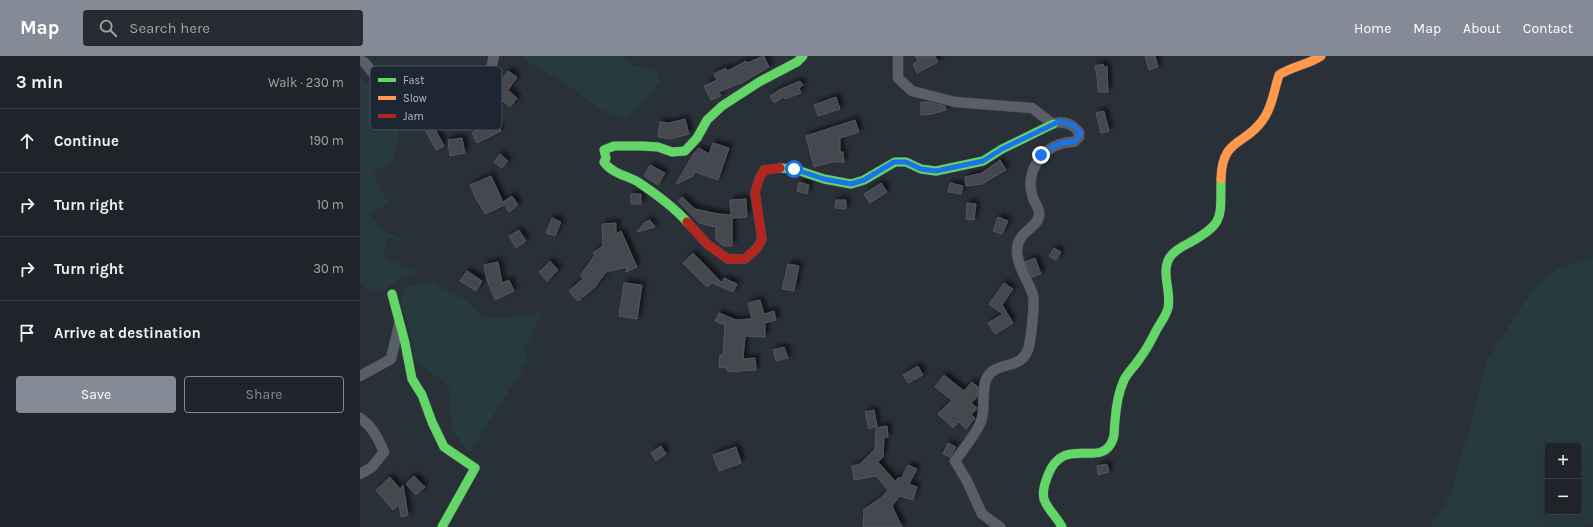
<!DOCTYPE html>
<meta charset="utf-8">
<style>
body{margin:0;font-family:Karla,sans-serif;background:#282c32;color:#f1f3f6}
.controls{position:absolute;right:12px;bottom:12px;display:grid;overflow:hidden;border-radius:4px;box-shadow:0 4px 16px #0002}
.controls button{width:36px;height:36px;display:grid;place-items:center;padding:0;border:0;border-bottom:1px solid #3d4147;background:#20242a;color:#f1f3f6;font:20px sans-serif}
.stop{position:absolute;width:12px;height:12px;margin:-9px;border:3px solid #1a73e8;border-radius:50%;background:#fff}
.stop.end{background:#1a73e8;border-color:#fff;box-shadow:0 1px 4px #0008}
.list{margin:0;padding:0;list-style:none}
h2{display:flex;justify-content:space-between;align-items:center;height:52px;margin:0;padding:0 16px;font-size:17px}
h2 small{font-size:13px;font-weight:400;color:#a2a4a8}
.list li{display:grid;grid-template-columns:26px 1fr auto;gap:12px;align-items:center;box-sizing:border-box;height:64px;padding:0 16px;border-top:1px solid #3d4147}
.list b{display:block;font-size:15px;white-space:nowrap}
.list em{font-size:13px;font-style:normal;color:#a2a4a8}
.actions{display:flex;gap:8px;padding:12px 16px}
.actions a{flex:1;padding:9px 0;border:1px solid #848b96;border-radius:4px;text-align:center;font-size:14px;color:#848b96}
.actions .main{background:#848b96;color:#fff}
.icon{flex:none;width:22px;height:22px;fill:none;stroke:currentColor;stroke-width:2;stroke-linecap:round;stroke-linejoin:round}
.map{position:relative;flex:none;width:1233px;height:471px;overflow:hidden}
header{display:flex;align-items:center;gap:24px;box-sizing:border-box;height:56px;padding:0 20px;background:#848b96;color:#fff}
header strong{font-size:19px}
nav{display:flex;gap:22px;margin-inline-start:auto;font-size:14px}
.search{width:280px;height:36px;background:#282c32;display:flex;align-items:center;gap:10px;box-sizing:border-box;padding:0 14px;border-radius:4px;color:#a2a4a8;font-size:15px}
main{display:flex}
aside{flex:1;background:#20242a}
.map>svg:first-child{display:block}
.green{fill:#273a3e;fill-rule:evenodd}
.building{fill:#444950;stroke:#52575f;filter:url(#shadow)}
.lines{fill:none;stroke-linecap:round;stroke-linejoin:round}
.street-casing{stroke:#484c53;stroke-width:11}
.fast-casing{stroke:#484c53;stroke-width:10}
.slow-casing{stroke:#484c53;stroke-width:10}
.jam-casing{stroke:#484c53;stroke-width:10}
.street{stroke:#5a5e66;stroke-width:10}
.fast{stroke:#63d668;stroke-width:9}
.slow{stroke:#ff974d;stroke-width:9}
.jam{stroke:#b3261e;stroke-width:9}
.route{stroke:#1a73e8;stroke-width:5}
.key{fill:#1d2633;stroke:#4a5360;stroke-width:1}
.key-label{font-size:11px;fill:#b4bcc9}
</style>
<header>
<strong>Map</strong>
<div class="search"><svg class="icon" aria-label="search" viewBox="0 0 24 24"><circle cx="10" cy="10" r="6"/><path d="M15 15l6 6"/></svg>Search here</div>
<nav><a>Home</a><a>Map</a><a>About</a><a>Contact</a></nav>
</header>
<main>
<aside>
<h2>3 min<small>Walk · 230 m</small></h2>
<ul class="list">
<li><svg class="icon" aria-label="ahead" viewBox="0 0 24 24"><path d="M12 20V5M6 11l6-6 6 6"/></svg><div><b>Continue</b></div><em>190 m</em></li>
<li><svg class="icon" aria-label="right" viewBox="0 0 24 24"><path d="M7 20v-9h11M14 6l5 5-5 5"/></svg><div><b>Turn right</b></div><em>10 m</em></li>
<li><svg class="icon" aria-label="right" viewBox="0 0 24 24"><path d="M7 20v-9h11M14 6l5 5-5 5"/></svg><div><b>Turn right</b></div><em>30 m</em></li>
<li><svg class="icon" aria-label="arrive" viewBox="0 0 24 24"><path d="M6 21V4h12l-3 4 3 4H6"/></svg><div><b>Arrive at destination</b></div></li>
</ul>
<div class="actions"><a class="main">Save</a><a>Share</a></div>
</aside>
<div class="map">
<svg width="1233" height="471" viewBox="0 0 1233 471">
<defs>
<filter id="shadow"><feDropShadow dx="3.5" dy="-3.5" stdDeviation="2" flood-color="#0009"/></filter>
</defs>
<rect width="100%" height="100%" fill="#2a3038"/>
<path class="green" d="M163 0H262L273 9 295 15 300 26 277 53 263 63 238 52 209 30 169 6Z
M0 21 27 46 29 61 39 73 36 92 32 105 13 117 29 148 8 157 20 171 48 188 28 181 23 200 60 218 44 220 25 233H7L0 227Z
M1233 201V467L1224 471H1070L1091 438 1128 303 1175 230 1202 210ZM1188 390H1218V456H1188Z
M71 226 108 245 123 263 166 260 182 255 164 295 168 305 109 397 92 373 89 331 70 315 54 305 51 277 40 247 45 231Z"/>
<path class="building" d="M404 0 409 11 380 28V27L359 36 361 40 351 44 344 30 357 24 354 18 366 12 367 15 386 5 387 7Z
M555 0H575L578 6 557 17 553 8 558 5Z
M785 0H795L798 11 789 14Z
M743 8 744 11 747 10 748 36H738L737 19 735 10Z
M148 15 157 21 148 34 157 42 150 51 143 45 129 63 120 56 143 27 141 25Z
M440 25 443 29 439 32 441 37 425 43 424 41 414 47 410 40 421 33Z
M476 41 480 53 458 60 454 49Z
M561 46H569L585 50 586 54 572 58 561 59Z
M744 55 749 75 741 77 736 57Z
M325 63 329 78 311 83 298 81 300 66 309 67Z
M135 64 141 75 117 87 112 77Z
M495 64 499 76 480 82V96H483L484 106H472L454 111 446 80Z
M71 65 84 90 76 94 63 70Z
M102 82 105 97 90 100 88 84Z
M353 87 369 92 358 124 335 116 333 120 316 128 334 97 339 92 349 98Z
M140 98 148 105 142 112 134 106Z
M640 104 646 114 622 128 606 130 605 121 622 117Z
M290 109 305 117 298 129 284 120Z
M131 120 143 146 152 140 158 149 149 156 144 148V149L125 158 118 145H117L110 129Z
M439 126 449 129 447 138 437 135Z
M521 127 527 136 510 147 504 138Z
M590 127 603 130 601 138 588 136Z
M271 138H281V148H271Z
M322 141 335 153 358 158 371 159 370 144 386 143 387 161 372 162V190H364L356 184V171L339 167 318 145Z
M476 144H486V153L475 152Z
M607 147 616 148 614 164 606 163Z
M638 161 648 165 642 178 633 175Z
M192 162 201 166 195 180 186 177Z
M290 164 295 171 277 176 285 166Z
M256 167V178L261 175 277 211 266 216 267 211 246 216 235 231 218 245 209 235 224 222 220 220 235 199 233 197 243 190 242 168Z
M159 174 166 185 156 192 149 180Z
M694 192 701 196 696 204 689 200Z
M333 197 362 227 364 222 377 228 373 236 352 227 347 231 323 207Z
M675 202 681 218 672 221 665 206Z
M190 205 198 214 187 225 179 216Z
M138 206 142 227 149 224 154 235 135 244 127 224 124 209Z
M428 208 439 210 434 235 422 233Z
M107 215 122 225 116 235 100 225Z
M264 227 282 229 277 263 259 260Z
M644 227 653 233 642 249 653 267 635 278 628 267 643 258 629 248Z
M400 244 404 258 414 255 416 264 405 267V281L385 280 383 303 395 302 396 314 378 315V316L367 315V312L359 311 360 299H363L365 269 355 265 359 257 376 264 392 263 388 247Z
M424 291 428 302 416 305 413 294Z
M558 310 563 319 548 327 543 319Z
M584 319 604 335 612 326 618 331 617 341 611 347 617 352 611 359 615 362 606 373 599 366 593 372 578 358 592 344 575 331Z
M514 354 517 370 509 373 505 356Z
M527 370 528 381H524L523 401 518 406 535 425 539 421 541 423 548 409 557 413 549 428 557 431 553 444 540 440 532 450 542 471H503L504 456 503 454 522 441 528 434 516 420 494 424 492 410 500 408 515 393 516 372Z
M588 387 596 391 590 401 583 398Z
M301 390 306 398 296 405 291 397Z
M376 391 381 407 359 415 353 399Z
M747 408 749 416 738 419 737 410Z
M54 420 65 431 56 439 46 428Z
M30 421 40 433 43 429 48 459 41 461 39 449 33 454 16 434Z"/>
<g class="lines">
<g class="street-casing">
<path id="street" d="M538 0V22L552 35 595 46 672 52 693 68C703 64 712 68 719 76V81L714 86C686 85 663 114 673 142 675 148 680 152 679 159 678 173 656 175 657 196 658 212 668 224 673 239 675 247 671 288 667 296 659 313 637 306 628 320 621 329 625 350 622 362 620 373 602 395 595 405L607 425 622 458 640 471
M0 4 4 6 23 29 69 52 83 57 94 56 107 52 125 36 134 0
M0 320 31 303 39 269
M0 362C12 370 18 382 24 396L12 411 0 418"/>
</g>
<g class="fast-casing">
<path id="fast" d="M420 112 434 113 464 123 491 128 504 124 535 106H546L561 113 576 115 623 105 642 93 693 68
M327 166C313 150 296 138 278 126 268 120 251 117 244 106L246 102 244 94 254 90H282L298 91 312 96 325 95 337 82 347 64 362 50 399 26 437 6 443 0
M32 238 45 287 52 323 62 339 72 366 84 391 115 412 82 471
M702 471C697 461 687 453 684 443 682 435 685 427 688 419 704 377 742 415 753 383 755 378 754 371 755 365 756 351 758 337 764 324 768 316 775 310 780 302 787 293 792 283 797 273 801 266 806 260 808 252 812 236 800 216 810 201 814 195 823 190 829 187 866 167 860 161 861 123"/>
</g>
<g class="slow-casing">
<path id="slow" d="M861 123C862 82 884 90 902 65 912 52 914 34 919 19 932 10 948 9 961 0"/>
</g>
<g class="jam-casing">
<path id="jam" d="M327 166 347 188 368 203H385L397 192 402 183 395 137 399 123 404 114 420 112"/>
</g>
<use href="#street" class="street"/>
<use href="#fast" class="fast"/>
<use href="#slow" class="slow"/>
<use href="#jam" class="jam"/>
</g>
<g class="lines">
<path class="route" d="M434 113 464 123 491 128 504 124 534 106H546L561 113 576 115 623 105 642 93 700 65 714 70 720 76 719 80 714 86C700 85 692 91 681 99"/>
</g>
<rect x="10" y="10" width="132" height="64" rx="6" class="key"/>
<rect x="18" y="22" width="18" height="4" fill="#63d668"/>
<rect x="18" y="40" width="18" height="4" fill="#ff974d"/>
<rect x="18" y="58" width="18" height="4" fill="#b3261e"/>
<g class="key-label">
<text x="43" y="28">Fast</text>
<text x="43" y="46">Slow</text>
<text x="43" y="64">Jam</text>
</g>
</svg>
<div class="controls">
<button>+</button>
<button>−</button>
</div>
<div class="stop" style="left:434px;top:113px"></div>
<div class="stop end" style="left:681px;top:99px"></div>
</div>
</main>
